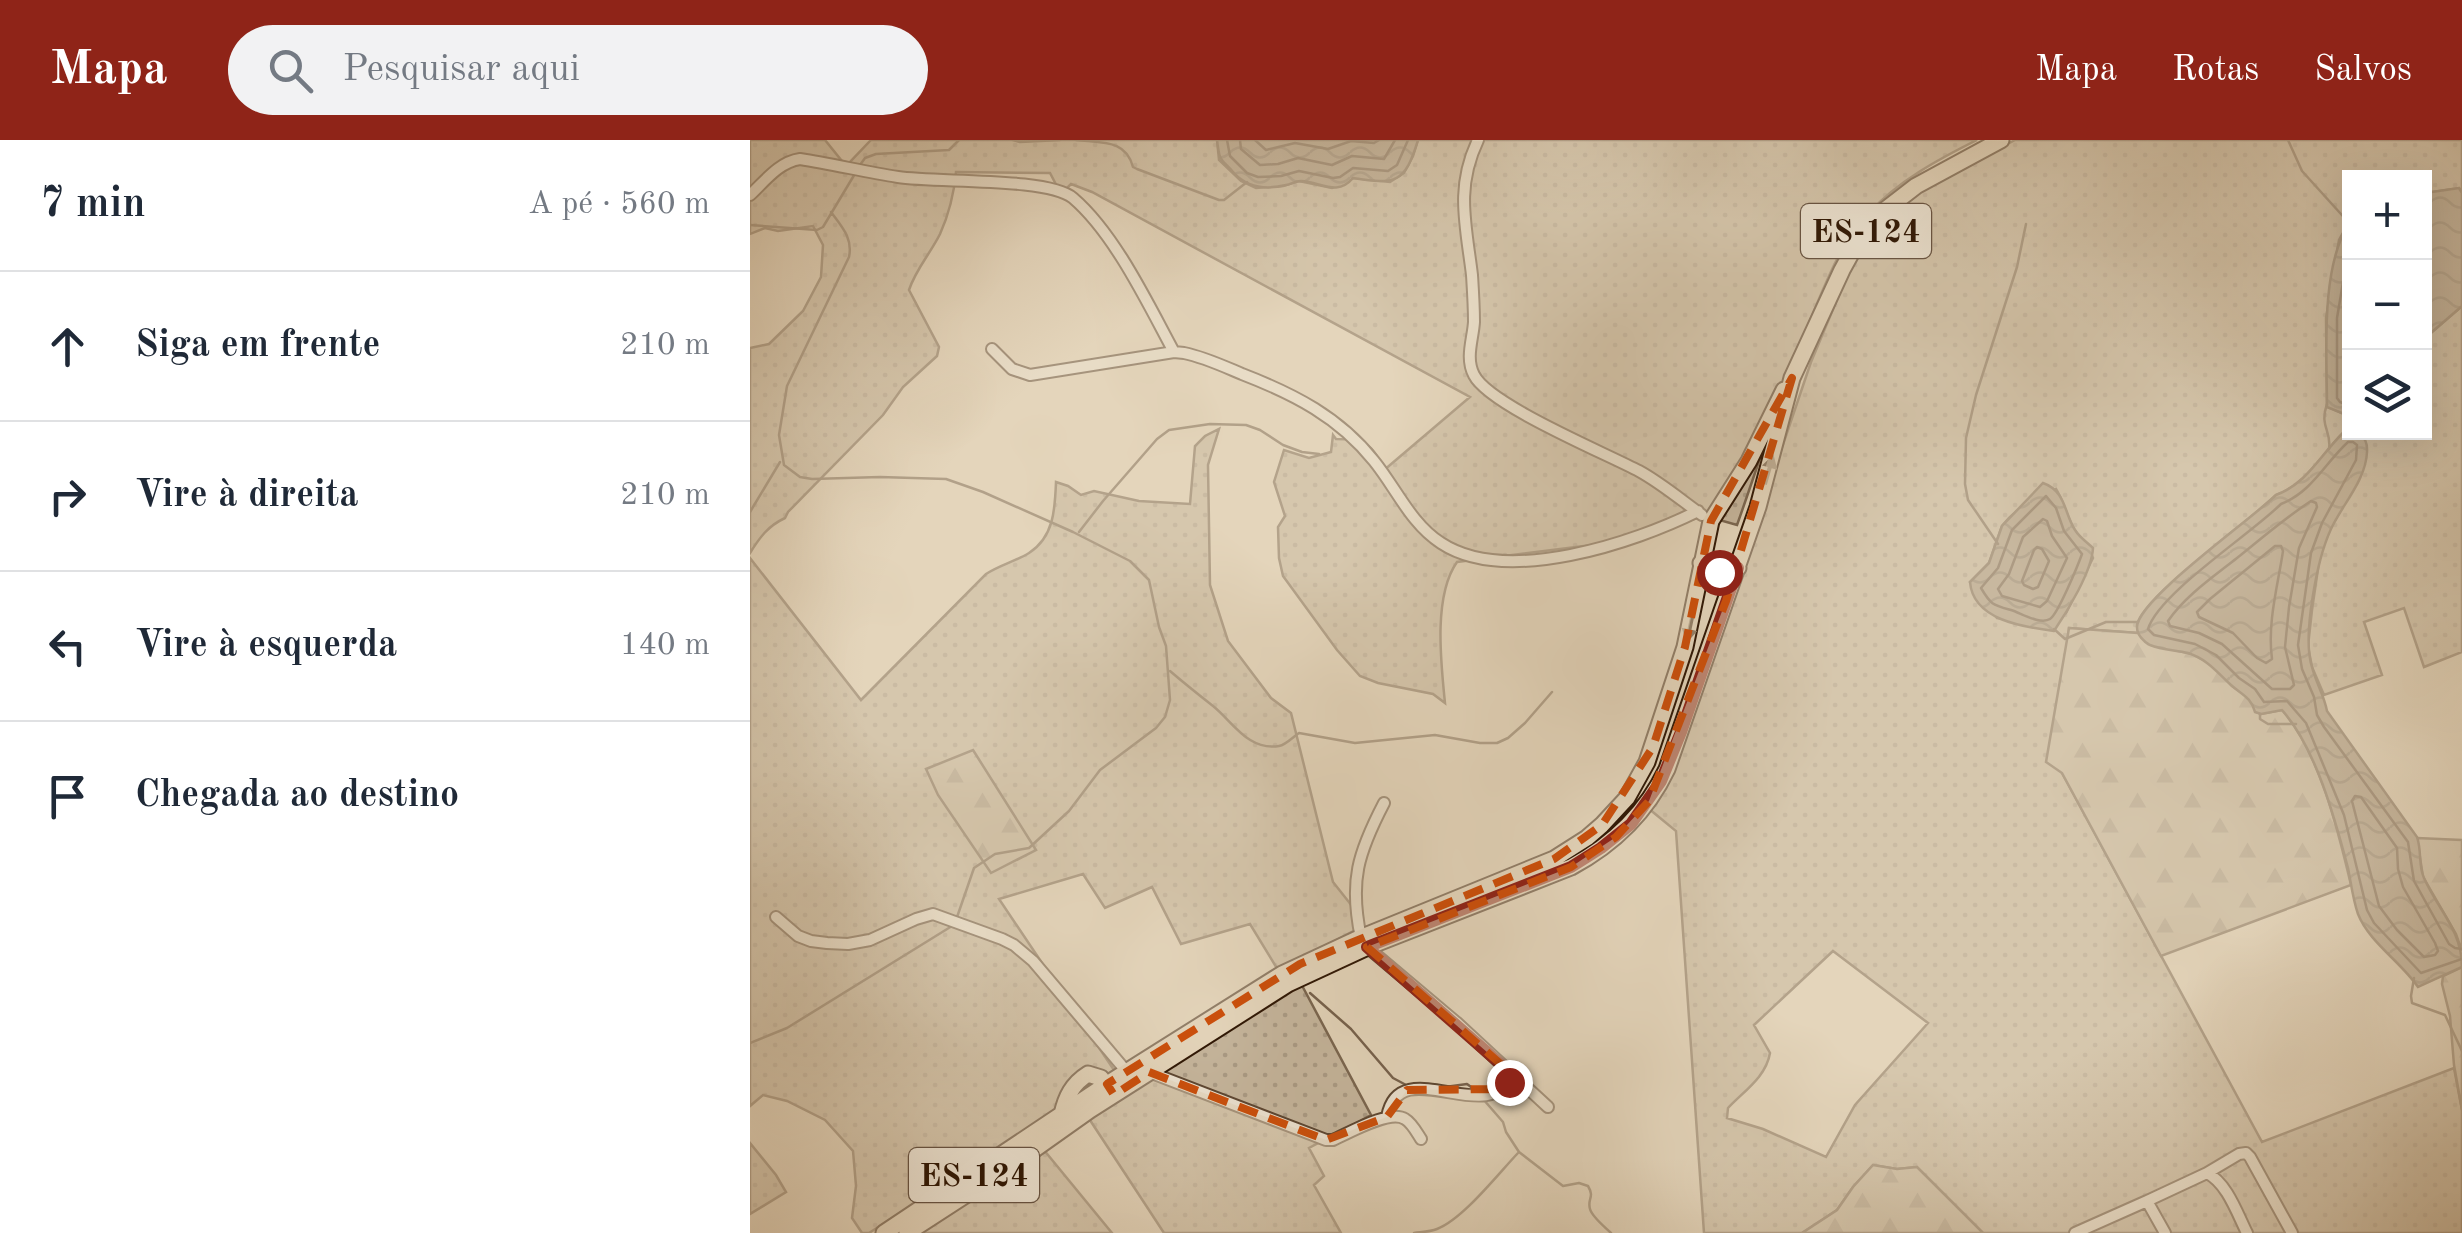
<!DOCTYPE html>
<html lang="pt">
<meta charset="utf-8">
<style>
body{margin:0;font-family:"Old Standard TT",serif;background:#f2f2f3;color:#1f2937}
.controls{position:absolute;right:30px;top:30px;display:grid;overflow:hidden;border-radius:0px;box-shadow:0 10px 40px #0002}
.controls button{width:90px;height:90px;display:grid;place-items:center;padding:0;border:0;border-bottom:2px solid #e0e1e3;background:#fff;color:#1f2937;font:50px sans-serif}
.stop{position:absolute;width:30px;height:30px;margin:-22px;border:8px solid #8f2418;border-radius:50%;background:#fff}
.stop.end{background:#8f2418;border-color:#fff;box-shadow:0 2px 10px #0008}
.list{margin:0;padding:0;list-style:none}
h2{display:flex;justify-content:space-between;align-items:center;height:130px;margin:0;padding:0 40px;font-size:42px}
h2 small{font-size:32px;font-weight:400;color:#747a83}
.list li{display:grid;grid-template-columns:65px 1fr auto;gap:30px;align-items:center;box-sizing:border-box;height:150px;padding:0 40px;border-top:2px solid #e0e1e3}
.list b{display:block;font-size:38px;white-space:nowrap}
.list em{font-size:32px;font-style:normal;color:#747a83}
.icon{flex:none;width:55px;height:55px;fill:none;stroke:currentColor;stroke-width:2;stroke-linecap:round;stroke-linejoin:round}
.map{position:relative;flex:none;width:1712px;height:1093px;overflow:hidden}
header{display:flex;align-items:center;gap:60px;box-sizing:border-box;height:140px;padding:0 50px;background:#8f2418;color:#fff}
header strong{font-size:48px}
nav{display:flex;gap:55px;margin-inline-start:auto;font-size:35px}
.search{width:700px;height:90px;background:#f2f2f3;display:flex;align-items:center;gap:25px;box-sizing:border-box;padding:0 35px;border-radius:55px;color:#747a83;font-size:38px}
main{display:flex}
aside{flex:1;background:#fff}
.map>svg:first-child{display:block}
.grass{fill:url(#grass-dots);stroke:#7a6650;stroke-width:2.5;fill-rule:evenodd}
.forest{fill:url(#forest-firs);stroke:#7a6650;stroke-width:2.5}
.water{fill:url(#water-waves);stroke:#76624d;stroke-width:2.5}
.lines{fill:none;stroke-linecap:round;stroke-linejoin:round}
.shore{stroke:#6a5641;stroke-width:2.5}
.stream{stroke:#76624d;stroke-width:2.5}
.minor-casing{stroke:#5c4632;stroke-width:14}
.primary-casing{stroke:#2f1705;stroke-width:19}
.minor{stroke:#ede4d3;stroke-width:10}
.primary{stroke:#e4d5bb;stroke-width:15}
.oneway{fill:#938069}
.route{stroke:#8f2418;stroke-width:12}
.marked{fill:none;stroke:#cc4f0b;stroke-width:8;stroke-dasharray:20 12;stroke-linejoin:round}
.labels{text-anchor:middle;stroke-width:10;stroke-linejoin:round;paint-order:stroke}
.shield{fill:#ede4d3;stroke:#685443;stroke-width:2.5}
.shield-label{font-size:32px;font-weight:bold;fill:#2f1705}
</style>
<header>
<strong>Mapa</strong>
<div class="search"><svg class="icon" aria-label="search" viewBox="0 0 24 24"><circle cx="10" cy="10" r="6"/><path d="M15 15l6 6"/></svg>Pesquisar aqui</div>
<nav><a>Mapa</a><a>Rotas</a><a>Salvos</a></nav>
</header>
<main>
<aside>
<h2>7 min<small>A pé · 560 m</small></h2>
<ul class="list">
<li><svg class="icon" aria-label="ahead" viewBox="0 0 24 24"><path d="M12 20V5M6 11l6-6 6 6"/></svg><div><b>Siga em frente</b></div><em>210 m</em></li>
<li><svg class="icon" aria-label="right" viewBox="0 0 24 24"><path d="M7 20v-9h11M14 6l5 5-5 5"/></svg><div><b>Vire à direita</b></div><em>210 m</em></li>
<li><svg class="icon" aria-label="left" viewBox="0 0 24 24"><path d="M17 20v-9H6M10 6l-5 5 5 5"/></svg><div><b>Vire à esquerda</b></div><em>140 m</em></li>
<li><svg class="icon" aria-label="arrive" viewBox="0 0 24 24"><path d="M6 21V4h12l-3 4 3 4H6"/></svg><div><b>Chegada ao destino</b></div></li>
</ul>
</aside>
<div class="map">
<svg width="1712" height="1093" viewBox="0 0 1712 1093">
<defs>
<pattern id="grass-dots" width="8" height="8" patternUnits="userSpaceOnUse" patternTransform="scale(2.5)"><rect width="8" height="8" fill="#c5b59c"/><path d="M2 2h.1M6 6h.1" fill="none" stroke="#aa9b85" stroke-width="1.8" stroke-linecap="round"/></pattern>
<pattern id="forest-firs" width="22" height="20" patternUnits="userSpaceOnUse" patternTransform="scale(2.5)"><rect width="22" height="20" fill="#c5b59c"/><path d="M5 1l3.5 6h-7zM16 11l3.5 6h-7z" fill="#aa9b85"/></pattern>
<pattern id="water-waves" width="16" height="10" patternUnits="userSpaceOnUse" patternTransform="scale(2.5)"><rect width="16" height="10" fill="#a6947d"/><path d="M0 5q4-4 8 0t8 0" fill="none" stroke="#887864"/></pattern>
</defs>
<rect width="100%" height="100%" fill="#e4d5bb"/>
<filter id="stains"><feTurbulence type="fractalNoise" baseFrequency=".002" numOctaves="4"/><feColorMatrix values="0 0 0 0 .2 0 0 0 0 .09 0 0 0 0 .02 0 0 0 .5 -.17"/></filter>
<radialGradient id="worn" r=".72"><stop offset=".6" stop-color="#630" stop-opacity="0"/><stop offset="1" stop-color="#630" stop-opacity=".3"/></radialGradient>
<path class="grass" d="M0 0H75L96 26 121 0H467L469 20 491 41 506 48 533 46 549 41 582 48 603 38 640 42 654 33 663 16 668 0H1227C1189 19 1148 41 1119 73 1093 100 1080 133 1066 166 1035 238 1013 312 987 385L959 377H950L882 400 707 422C683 456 691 523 695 563L683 554 628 543 610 536 587 510 533 436 529 418 528 387 535 376 524 342 534 310 559 318 581 312 583 295 586 299C613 299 625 304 633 331L720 257 342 52 321 44 311 54 300 33 206 32C204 54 199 74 190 94 180 114 166 129 159 150L189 207 187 216 153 247 133 275 38 372 35 378C18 386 10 397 0 413V208L19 204 53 171 71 137 73 105 63 86 28 91 15 88 0 94Z
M1265 0H1712V53L1709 48 1675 53 1674 38H1600L1599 82 1589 100 1576 178 1577 267 1599 276V292L1593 293C1571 315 1556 344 1526 355 1501 380 1392 457 1387 485 1387 488 1388 491 1388 493L1319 488 1312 633 1512 1002 1704 928 1712 970V1093H1233L1167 1027 1147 1029 1123 1025 1103 1047 1087 1070 1052 1093H954L926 691 898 668 1020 343 1061 222 1099 131 1120 97 1138 77 1170 52ZM1306 349C1314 362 1317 377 1324 389 1331 400 1338 404 1343 418L1316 473 1259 480 1247 478 1220 442 1239 423 1252 386 1259 378 1268 370ZM1083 811 1178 883 1105 965 1076 1017 1013 989 977 978 978 968C994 951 1016 937 1020 913L1004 885Z
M1712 166V512L1674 527 1654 468 1614 482 1632 535 1574 555 1562 527 1558 506 1562 470 1570 415 1581 387 1610 337 1612 295 1609 293 1674 292 1675 198Z
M469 289 458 325 460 445 478 501 521 558 541 573 583 742 606 771 611 787 528 830 500 784 431 804 402 747 355 768 333 734 249 759 366 933 119 1093H112L102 1078 106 1046 103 1011 75 980 37 961 13 955 0 966V418L111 560 236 434C250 425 266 421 279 413 304 397 305 369 306 342L318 346 331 355 344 351 389 361 440 364 445 306 455 296Z
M548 838 621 975 559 1008 574 1036 564 1045 591 1093H414L336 974Z
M0 1003 26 1035 36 1052 0 1074Z
M289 1004 362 1093H150Z"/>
<path class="forest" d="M1319 488 1388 493 1398 504 1442 514 1461 524 1482 546 1500 558 1506 572 1511 574 1532 570C1570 614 1588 690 1601 745L1411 816 1312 633 1296 622Z
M223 610 286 710 241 733 188 655 176 629Z
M1667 698 1712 700V811L1706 794 1673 737Z
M1712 827V970L1704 925 1700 876 1692 844 1693 836Z
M1123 1025 1147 1029 1167 1027 1233 1093H1052L1087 1070 1103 1047Z"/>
<path class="water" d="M467 0H668C655 43 646 45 603 38 587 57 571 42 551 41 544 41 542 44 536 45 516 50 498 48 484 33 470 17 470 24 467 0Z
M1709 48 1712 53V166L1675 198V53Z
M1599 82V276L1577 267C1577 211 1570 131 1599 82Z
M1593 293C1607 292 1618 294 1617 312 1616 340 1592 365 1581 389 1567 419 1552 497 1562 527 1566 543 1574 555 1577 571L1667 697C1672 711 1668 725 1674 738 1688 770 1712 790 1712 827L1668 847C1651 822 1619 802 1608 774 1603 760 1601 743 1598 728 1585 679 1566 608 1532 570L1511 574 1505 572C1501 557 1492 555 1481 545 1467 532 1457 519 1438 513 1426 510 1412 510 1400 505 1394 502 1387 495 1387 487 1388 459 1502 379 1526 355 1557 344 1571 314 1593 293Z
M1293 343C1316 351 1314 373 1325 390 1330 398 1337 402 1343 408 1342 431 1317 472 1304 491 1273 487 1223 480 1220 442L1239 423 1252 386Z"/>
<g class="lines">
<path class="shore" d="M477 0 480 16 497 33 508 37 531 36 549 31 583 38 590 37 603 28 638 31 647 25 658 0
M490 0 491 9 510 25 528 24 548 18 582 25 602 16 634 19 645 0
M505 0 516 10 545 3 578 9 601 1 624 3 629 0
M1600 101 1587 178V258L1590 262 1600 266
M1296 356 1306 368 1314 391 1332 414C1328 425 1308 474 1300 479 1290 485 1271 473 1261 470 1243 465 1241 465 1231 448L1248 428 1262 390Z
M1561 361 1566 363 1567 367 1549 408 1539 467 1535 507 1544 545 1540 549H1522L1472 504 1449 493 1420 486 1418 481C1435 456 1463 437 1487 418 1512 398 1535 378 1561 361Z
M1293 379 1297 381 1302 396 1317 418 1297 461 1290 467 1252 456 1248 449 1259 434 1273 397Z
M1525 406H1531L1533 411C1528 445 1517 483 1522 519L1516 523 1507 518 1483 493 1449 477 1447 472 1460 459Z
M1287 407 1292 409 1299 421 1288 447 1283 449 1274 445 1272 441 1284 410Z
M1605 656 1611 657 1647 708 1648 729 1653 747 1685 803 1688 811 1685 815 1674 817 1647 790 1629 766 1602 661Z
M1712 809 1705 808 1699 804 1664 741 1658 702 1574 587 1567 575 1564 557 1552 529 1548 505 1561 413 1572 383 1606 320 1607 305 1603 302H1598C1575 323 1562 352 1531 364 1501 394 1409 453 1398 489L1404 495 1445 504 1466 515 1489 538 1505 549 1514 562 1537 561 1556 583 1594 675 1617 770 1624 783 1671 833 1712 819"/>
<path class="stream" d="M263 0 270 2 310 0
M326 0C354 3 376 0 383 27L387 29 469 60H474L497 42
M1538 0 1552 31 1600 84
M110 25 115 18 126 14 199 10 209 0
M81 72C92 87 103 98 99 117L37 246 29 295 34 325 50 337 62 339 130 337 196 339 233 352 323 392 380 421 399 440 409 487 416 506 420 560 415 577 406 588 350 630 319 671 279 708 245 714 224 728 206 780
M0 85 67 90 73 87 106 32
M1577 264C1569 287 1582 291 1579 309
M0 372 30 322
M329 392 353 361 407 299 419 290 460 284 496 285 510 290 533 305 552 312 569 314
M1248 404 1218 360 1215 344 1216 298 1226 255 1267 127 1276 84
M1304 489 1315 499 1356 482H1388
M420 531C434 543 449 555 463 566 483 582 498 611 529 606 536 605 543 597 549 593L605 603 685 595 730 603H747L758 598 775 583 802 552
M1510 574V579L1518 584H1546
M1664 838 1661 856 1662 863 1695 875 1712 911
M560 853 601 889 643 938 658 946
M0 903 37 888 202 786
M695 947 717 944 728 952
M733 959 753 982 756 992 769 1012 813 1046 829 1043 838 1046C845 1058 837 1058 840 1069 842 1077 855 1087 861 1093
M664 1093C671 1092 680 1092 687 1089 713 1079 748 1034 768 1013"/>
<g class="minor-casing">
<path id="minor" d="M728 0C705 48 716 85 722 135 723 151 724 166 724 182 723 199 715 218 724 235 739 265 855 313 889 331 911 343 931 360 952 375
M0 55C15 41 29 22 50 19 83 24 115 32 148 37 186 43 298 37 323 58 365 94 398 164 424 212
M242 209 262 229 280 235 424 212 434 213C454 217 473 226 492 234 544 254 589 277 624 321 646 348 661 384 691 403 756 446 884 403 948 371
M26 777 48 796 61 801 77 803 98 804 120 800 166 779 183 774 252 799 264 805 283 821 377 932
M611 798C599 741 608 713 634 663
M617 807 706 882 798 967
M399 932 576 1000H583C599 993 640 969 655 979 662 983 667 993 671 999
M637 977C649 910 740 991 762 934
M1457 1033 1489 1014 1496 1013 1500 1017 1542 1093
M1325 1093 1397 1061
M1415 1093 1397 1061 1457 1033C1477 1043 1487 1073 1497 1093"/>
</g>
<g class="primary-casing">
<path id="primary" d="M951 423 973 433 988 428
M312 974C316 957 322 944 338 934L351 938 361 951
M134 1093 357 944 532 834 605 800 804 719 837 698 852 685 877 658 897 622 935 507 961 381 999 321 1034 250
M157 1093 268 1021 340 970 538 844 620 806 821 727C864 704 896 673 917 629L1008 367 1042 238 1092 130 1109 99 1135 70 1166 46 1251 0"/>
</g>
<use href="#minor" class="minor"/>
<use href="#primary" class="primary"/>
</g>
<defs><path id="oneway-solid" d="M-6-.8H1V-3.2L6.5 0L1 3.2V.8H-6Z" transform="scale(2.5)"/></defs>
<g class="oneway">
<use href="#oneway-solid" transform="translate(1019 330) rotate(-74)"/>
<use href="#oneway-solid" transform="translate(940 487) rotate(102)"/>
</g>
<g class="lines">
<path class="route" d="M759 942 762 934 617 807 821 727 851 708 881 684 911 641 931 592 988 428 978 433 969 432"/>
</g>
<path d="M0 0H1712V1093H0ZM1042 238 976 461 899 661 866 697 821 727 617 807 762 934 754 949 657 950 637 977 576 1000 399 932 364 955 357 944 550 824 804 719 852 685 903 607 935 507 961 381Z" fill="#e4d5bb" fill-opacity=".55" fill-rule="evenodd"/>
<path class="marked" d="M1042 238 976 461 899 661 866 697 821 727 617 807 762 934 754 949 657 950 637 977 576 1000 399 932 364 955 357 944 550 824 804 719 852 685 903 607 935 507 961 381Z"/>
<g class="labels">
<g class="shield">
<rect x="1051" y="64" width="130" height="54" rx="8"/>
<rect x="159" y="1008" width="130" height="54" rx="8"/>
</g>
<g class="shield-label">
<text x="1116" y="102">ES-124</text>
<text x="224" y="1046">ES-124</text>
</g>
</g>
<rect width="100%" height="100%" filter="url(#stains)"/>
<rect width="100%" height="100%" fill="url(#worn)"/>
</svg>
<div class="controls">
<button>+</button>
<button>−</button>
<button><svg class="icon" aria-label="layers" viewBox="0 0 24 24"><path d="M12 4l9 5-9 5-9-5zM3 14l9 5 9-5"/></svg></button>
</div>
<div class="stop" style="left:969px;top:432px"></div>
<div class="stop end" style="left:759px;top:942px"></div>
</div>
</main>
